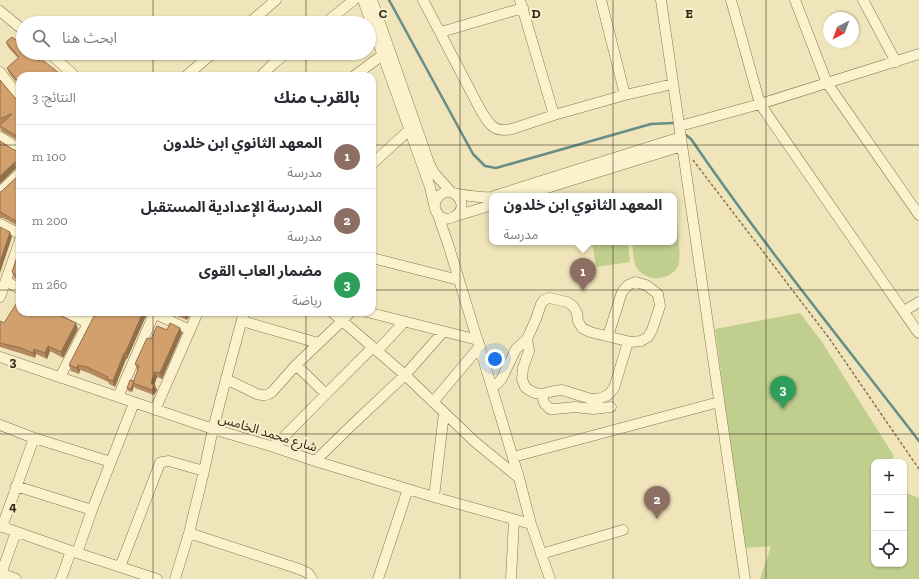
<!DOCTYPE html>
<html lang="ar">
<meta charset="utf-8">
<style>
body{margin:0;font-family:"Zilla Slab","Noto Sans Arabic",serif;background:#f7f7f7;color:#2b2b33;direction:rtl}
.controls{position:absolute;right:12px;bottom:12px;display:grid;overflow:hidden;border-radius:8px;box-shadow:0 1px 3px #0004}
.controls button{width:36px;height:36px;display:grid;place-items:center;padding:0;border:0;border-bottom:1px solid #e1e1e2;background:#fff;color:#2b2b33;font:20px sans-serif}
.compass{position:absolute;left:823px;top:12px;width:36px;height:36px;border-radius:50%;background:#fff;box-shadow:0 1px 3px #0004;rotate:221deg}
.you{position:absolute;left:495px;top:359px;width:14px;height:14px;margin:-10px;border:3px solid #fff;border-radius:50%;background:#1a73e8;box-shadow:0 0 0 6px #1a73e833}
.badge{display:grid;place-items:center;width:26px;height:26px;border-radius:50%;background:#7c3aed;color:#fff;font-size:13px;font-weight:700}
.pin{position:absolute;translate:-50% -33px;filter:drop-shadow(0 1px 2px #0008)}
.pin::after{content:'';position:absolute;top:21px;width:14px;height:12px;background:inherit;clip-path:polygon(0 0,100% 0,50% 100%)}
.popup{position:absolute;left:489px;top:193px;width:188px;height:52px;box-sizing:border-box;display:grid;place-content:center;border-radius:8px;background:#fff;filter:drop-shadow(0 1px 3px #0005);font-size:13px;white-space:nowrap;color:#7c7c81}
.popup b{font-size:15px;color:#2b2b33}
.popup::after{content:'';position:absolute;left:50%;top:100%;margin-left:-8px;border:8px solid transparent;border-top-color:#fff}
.list{margin:0;padding:0;list-style:none}
h2{display:flex;justify-content:space-between;align-items:center;height:52px;margin:0;padding:0 16px;font-size:17px}
h2 small{font-size:13px;font-weight:400;color:#7c7c81}
.list li{display:grid;grid-template-columns:26px 1fr auto;gap:12px;align-items:center;box-sizing:border-box;height:64px;padding:0 16px;border-top:1px solid #e1e1e2}
.list b{display:block;font-size:15px;white-space:nowrap}
.list p{margin:0;font-size:13px;white-space:nowrap;color:#7c7c81}
.list em{font-size:13px;font-style:normal;color:#7c7c81}
.icon{flex:none;width:22px;height:22px;fill:none;stroke:currentColor;stroke-width:2;stroke-linecap:round;stroke-linejoin:round}
.map{position:relative;flex:none;width:919px;height:579px;overflow:hidden;direction:ltr}
.search{position:absolute;background:#fff;box-shadow:0 1px 3px #0004;left:16px;top:16px;width:360px;height:44px;display:flex;align-items:center;gap:10px;box-sizing:border-box;padding:0 14px;border-radius:22px;color:#7c7c81;font-size:15px}
.panel{position:absolute;background:#fff;box-shadow:0 1px 3px #0004;left:16px;top:72px;width:360px;height:244px;border-radius:12px;direction:rtl}
.map>svg:first-child{display:block}
.grass{fill:#c0ce8e}
.lines{fill:none;stroke-linecap:round;stroke-linejoin:round}
.stream{stroke:#668d88;stroke-width:2.5}
.minor-casing{stroke:#877453;stroke-width:11}
.path{stroke:#877453;stroke-width:1.5;stroke-dasharray:3 2;stroke-linecap:butt}
.minor{stroke:#fbf2cd;stroke-width:10}
.wall{fill:#b48a5e}
.shaded-wall{fill:#92704c}
.building{fill:#d1a06d;stroke:#92704c}
.grid{fill:none;stroke:#352a1a;stroke-width:1;stroke-opacity:0.55}
.labels{text-anchor:middle;stroke-width:4;stroke-linejoin:round;paint-order:stroke}
.street-label{font-size:13px;fill:#352a1a;stroke:#f7eeca}
.grid-label{font-size:13px;text-anchor:middle;font-weight:bold;fill:#352a1a;stroke:#f7eeca;stroke-width:4;stroke-linejoin:round;paint-order:stroke}
</style>
<div class="map">
<svg width="919" height="579" viewBox="0 0 919 579">
<rect width="100%" height="100%" fill="#f0e5ba"/>
<path class="grass" d="M674 216 677 219C677 230 682 257 678 266 670 282 645 282 636 267 633 260 633 249 632 242H674Z
M592 242H628L630 262 596 267Z
M800 313 822 342 894 456 890 462H874V564H904V492L919 498V579H760L771 546 745 548 715 329Z"/>
<g class="lines">
<path class="stream" d="M389 0 473 154 485 166 496 168 651 124 674 123
M686 135 691 139C762 243 842 341 919 441"/>
<g class="minor-casing">
<path id="minor" d="M363 0 430 187 435 209
M372 0 429 163 434 173 451 192
M423 0 480 109C489 124 493 133 512 129L554 115 625 95 673 84
M520 0 554 115
M601 0 625 95
M661 0 745 579
M731 0 760 104 917 331 919 333
M795 0 827 83 919 215
M863 0 896 62
M0 11 23 30
M249 23 276 0
M325 23 354 0
M441 32 523 8
M49 53 75 76
M0 72 20 98
M186 76 213 53
M261 76 273 64 287 53
M354 76 388 51
M680 126 760 104 919 54
M0 137 20 150
M372 164 409 130
M0 192 20 173
M455 194C476 212 440 231 435 208 434 204 436 200 438 197 440 194 443 193 446 192 451 191 454 194 458 194 469 196 481 198 492 197
M494 196 681 137
M521 196 682 146
M437 212 449 247 492 388 519 478 531 524 550 579
M456 216 492 205
M0 224 20 234
M372 258 459 280
M6 281 20 289
M0 297 20 240
M904 311 919 302
M66 312 88 323
M151 312 190 330
M332 312 405 375 475 442 519 478
M367 312 478 340
M242 321 318 343
M527 339 529 351 523 368 522 379 525 387 529 390 535 393 542 394 554 391 562 390 591 399H598L608 395 614 388 628 342
M377 351 404 322
M0 357 213 429 274 447 315 461 434 497 531 524
M296 365 326 394
M60 377 94 312
M226 379 257 394C263 396 267 396 272 392L296 365 342 321 350 312
M492 388 501 380 516 349 527 339 536 319 541 304 544 300 549 298 567 302 573 306 577 313 578 321 582 328 590 332 631 342 641 341 648 337 652 330 660 306 658 294 646 285 635 282 628 285 622 292 608 336
M542 394 544 403 550 409H555L575 407 593 409 611 407
M118 397 155 312
M433 402 480 346
M155 410 198 312
M0 425 34 438 111 462
M274 447 326 394 373 347
M513 457 719 402
M315 461 352 425 405 375 443 332
M16 486 92 510
M434 497 444 413
M0 526 71 551 157 579
M2 527 34 438
M189 533 299 569 308 573 312 579
M77 553 92 510 134 403
M541 554 623 530
M120 567 160 463 162 462 169 461 204 471
M0 573 16 579
M1 574 16 532
M61 579 71 551
M175 579 189 533 204 471 213 429 226 379 244 312
M378 579 408 489
M511 579 514 520"/>
</g>
<path class="path" d="M693 160 829 338 919 469"/>
<use href="#minor" class="minor"/>
</g>
<path class="wall" d="M6 42 23 53 39 61 20 76V87L9 73 7 68 18 58 8 47Z
M0 80 15 98 18 99 20 98V142L1 131 0 127Z
M0 141 14 150 18 151 20 150V167L16 168 0 184Z
M20 174V227L3 218H0V192L2 191Z
M20 248V282L14 278 12 272Z
M145 312 146 316 129 354 127 359H126L115 387 109 384 108 382 89 373 80 370 79 374 71 371 69 365Z
M167 312H191L187 320Z
M64 317 78 329 63 358 50 351 47 359 36 354 35 358 23 354 0 347V321L4 323Z
M180 328 182 333 162 379 157 377 154 385 157 390 154 395 135 388 134 386 132 392 128 391 127 388 134 381 138 370H137L135 364 151 339 167 330Z"/>
<path class="shaded-wall" d="M14 163 16 168 0 184V176Z
M10 232 12 237 0 273V262Z
M143 312H145L146 316 127 359 125 353Z
M187 312H191L187 320 185 315Z
M76 323 78 329 63 358 61 352Z
M180 328 182 333 162 379 160 373Z
M48 346 50 351 47 359 45 353Z
M34 349 36 354 35 358 33 353Z
M124 353 126 359 115 387 113 381Z
M78 365 80 370 79 374 77 368Z
M155 372 157 377 153 389 151 383Z
M133 383 134 386 132 392 131 389Z
M155 385 157 390 154 395 152 390Z"/>
<path class="building" d="M12 37 23 45V53H31L39 61 41 59 63 76H20V84L7 68 19 57 6 42Z
M0 80 15 98 18 99 20 98V138L0 126V125L12 114H11L0 119Z
M0 141 14 150 18 151 20 150V162L14 163 0 176Z
M20 174V223L0 212V192L2 191Z
M0 227 10 232 0 262Z
M20 248V277L12 272Z
M20 298V312H61L63 313 61 316 76 323 61 352 48 346 45 353 34 349 33 353 21 348 0 343V321L4 323Z
M96 312H143L127 349 125 353H124L113 381 107 379 108 377 87 367 78 365 77 368 69 365Z
M178 312H187L185 315Z
M170 323 180 328 160 373 155 372 151 383 155 385 152 390 133 383 139 366 135 364 147 338 151 339 157 326 167 330Z
M130 380 134 381 131 389 127 388Z"/>
<path class="grid" d="M153 0V23M306 0V23M460 0V579M613 0V579M766 0V579M153 53V76M306 53V76M0 145H20M372 145H919M0 290H20M372 290H919M153 312V579M306 312V579M0 434H919"/>
<g class="labels">
<g class="street-label">
<text transform="translate(268 432) rotate(17)" y="5">شارع محمد الخامس</text>
</g>
</g>
<g class="grid-label">
<text x="383" y="18">C</text>
<text x="536" y="18">D</text>
<text x="689" y="18">E</text>
<text x="13" y="366">3</text>
<text x="13" y="511">4</text>
</g>
</svg>
<div class="controls">
<button>+</button>
<button>−</button>
<button><svg class="icon" aria-label="locate" viewBox="0 0 24 24"><circle cx="12" cy="12" r="6"/><path d="M12 2v4M12 18v4M2 12h4M18 12h4"/></svg></button>
</div>
<svg class="compass" viewBox="-18 -18 36 36"><path d="M0-13l5 13h-10z" fill="#e53935"/><path d="M0 13l5-13h-10z" fill="#7c7c81"/></svg>
<div class="you"></div>
<div class="pin badge" style="left:583px;top:291px;background:#8d6e63">1</div>
<div class="popup"><b>المعهد الثانوي ابن خلدون</b>مدرسة</div>
<div class="pin badge" style="left:657px;top:519px;background:#8d6e63">2</div>
<div class="pin badge" style="left:783px;top:409px;background:#2e9e5b">3</div>
<div class="search"><svg class="icon" aria-label="search" viewBox="0 0 24 24"><circle cx="10" cy="10" r="6"/><path d="M15 15l6 6"/></svg>ابحث هنا</div>
<section class="panel">
<h2>بالقرب منك<small>النتائج: 3</small></h2>
<ul class="list">
<li><span class="badge" style="background:#8d6e63">1</span><div><b>المعهد الثانوي ابن خلدون</b><p>مدرسة</p></div><em>100 m</em></li>
<li><span class="badge" style="background:#8d6e63">2</span><div><b>المدرسة الإعدادية المستقبل</b><p>مدرسة</p></div><em>200 m</em></li>
<li><span class="badge" style="background:#2e9e5b">3</span><div><b>مضمار العاب القوى</b><p>رياضة</p></div><em>260 m</em></li>
</ul>
</section>
</div>
